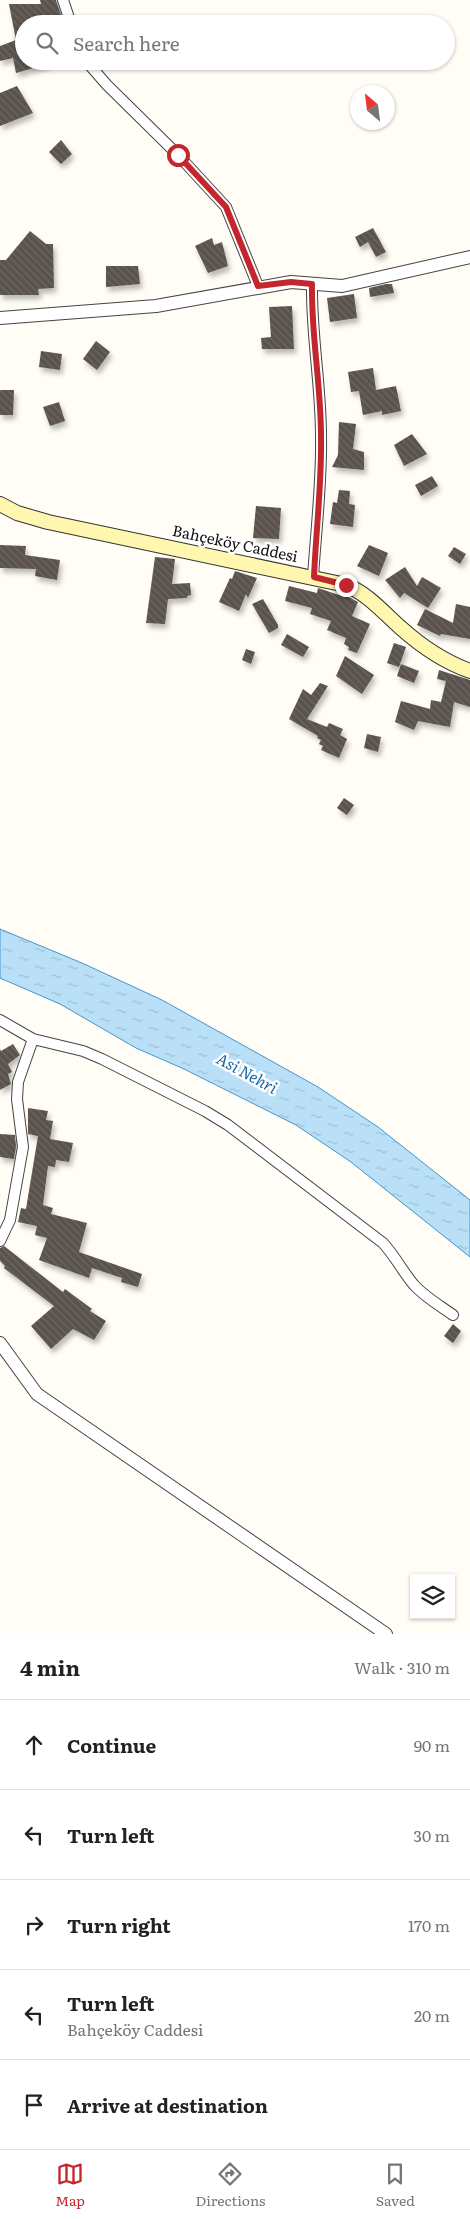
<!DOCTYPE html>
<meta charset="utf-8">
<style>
body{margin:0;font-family:Literata,serif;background:#f6f6f6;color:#222}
.controls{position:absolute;right:15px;bottom:15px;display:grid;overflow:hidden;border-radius:0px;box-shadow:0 1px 4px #0004}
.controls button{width:45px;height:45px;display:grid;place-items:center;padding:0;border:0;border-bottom:1px solid #e0e0e0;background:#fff;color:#222;font:25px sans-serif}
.compass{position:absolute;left:350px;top:85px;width:45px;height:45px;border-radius:50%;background:#fff;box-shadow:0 1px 4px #0004;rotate:332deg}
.stop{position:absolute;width:15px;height:15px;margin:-11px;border:4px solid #c4262e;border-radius:50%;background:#fff}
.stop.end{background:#c4262e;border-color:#fff;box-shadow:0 1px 5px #0008}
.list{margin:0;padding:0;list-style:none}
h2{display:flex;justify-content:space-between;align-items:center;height:65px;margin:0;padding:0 20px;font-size:21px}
h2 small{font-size:16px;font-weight:400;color:#767676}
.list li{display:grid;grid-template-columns:32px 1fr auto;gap:15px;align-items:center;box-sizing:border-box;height:90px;padding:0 20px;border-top:1px solid #e0e0e0}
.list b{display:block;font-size:19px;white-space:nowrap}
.list p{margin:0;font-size:16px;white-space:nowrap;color:#767676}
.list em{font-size:16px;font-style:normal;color:#767676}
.icon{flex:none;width:28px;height:28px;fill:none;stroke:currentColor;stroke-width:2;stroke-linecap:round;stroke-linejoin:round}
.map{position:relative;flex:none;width:470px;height:1634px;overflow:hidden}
.search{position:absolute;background:#fff;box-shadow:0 1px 4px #0004;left:15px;right:15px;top:15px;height:55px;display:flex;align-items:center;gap:12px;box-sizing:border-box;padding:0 18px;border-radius:28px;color:#767676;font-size:19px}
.sheet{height:515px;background:#fff}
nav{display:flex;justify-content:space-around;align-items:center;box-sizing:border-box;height:70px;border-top:1px solid #e0e0e0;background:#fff;font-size:14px;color:#767676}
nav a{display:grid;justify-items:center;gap:2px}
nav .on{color:#c4262e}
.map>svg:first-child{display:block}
.water{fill:url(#water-ripples);stroke:#3f96cf}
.building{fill:url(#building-back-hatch);filter:url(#shadow)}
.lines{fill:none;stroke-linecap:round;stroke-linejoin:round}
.minor-casing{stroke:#444;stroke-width:12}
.tertiary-casing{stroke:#444;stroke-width:14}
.secondary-casing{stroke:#333;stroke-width:16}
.minor{stroke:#fff;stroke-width:10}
.tertiary{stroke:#fff;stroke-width:12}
.secondary{stroke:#fff6b0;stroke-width:14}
.route{stroke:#c4262e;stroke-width:6}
.labels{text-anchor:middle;stroke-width:5;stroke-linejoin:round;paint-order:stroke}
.street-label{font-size:15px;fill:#111;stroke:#fff}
.water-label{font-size:16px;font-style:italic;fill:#1768a6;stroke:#fff}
</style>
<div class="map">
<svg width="470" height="1634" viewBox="0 0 470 1634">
<defs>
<pattern id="water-ripples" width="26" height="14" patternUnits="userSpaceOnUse" patternTransform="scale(1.25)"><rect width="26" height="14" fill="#b9e0f7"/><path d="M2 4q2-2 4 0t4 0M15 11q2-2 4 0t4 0" fill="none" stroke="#9ebfd3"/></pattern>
<pattern id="building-back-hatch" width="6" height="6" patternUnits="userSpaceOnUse" patternTransform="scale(1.25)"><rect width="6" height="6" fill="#5a524d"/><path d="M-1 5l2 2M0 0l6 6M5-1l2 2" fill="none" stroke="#6d6662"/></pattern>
<filter id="shadow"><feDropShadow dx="2.5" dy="4.5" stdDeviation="2.5" flood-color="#0004"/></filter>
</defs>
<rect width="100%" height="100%" fill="#fffdf5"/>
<path class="water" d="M0 929 82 963 162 1000 318 1087 378 1127 470 1200V1257L351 1162 296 1125 184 1069 136 1048 60 1004 0 978Z"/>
<path class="building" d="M40 0H56L64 24H24V61H48V64L16 73 13 58 0 61V46L16 40 9 4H41Z
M17 86 33 113 0 126V93Z
M61 140 72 154 61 164 49 152Z
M373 228 386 252 376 257 368 242 360 247 355 237Z
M30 231 46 244H53L54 288 38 289 39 295H0V260H6Z
M212 238 214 245 222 242 228 266 208 273 195 246Z
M106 266H138L140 284 106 287Z
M386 284H392L394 293 370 297 369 288Z
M354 294 357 318 330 322 327 298Z
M292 306 294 349H262L261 338 271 337 269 307Z
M96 341 110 352 97 370 83 359Z
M41 351 62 354 60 370 39 367Z
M373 368 376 390 396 386 401 411 382 415V411L363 415 359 391 351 392 348 372Z
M0 390H14L13 415H0Z
M59 402 65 421 50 426 43 407Z
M339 422 356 424 353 449 364 452V470L332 467 338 455Z
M412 434 427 454 404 466 394 445Z
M432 476 438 486 421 496 415 485Z
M339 490 350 491 349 504 355 505 353 527 330 524 333 502 337 503Z
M256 506 281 508 279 539 253 538Z
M0 545 26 546 25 555 60 560 57 580 35 576 36 569 0 568Z
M369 545 388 553 379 576 357 566Z
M454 547 466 554 460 564 448 556Z
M155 557 175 559 172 584 190 583 191 595 187 596V598L168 599 165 624 146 623Z
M405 567 417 586 422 577 441 588 428 608 404 593 400 598 385 580Z
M235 571 257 578 248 598 246 594 239 611 219 602 230 578 232 579Z
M289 586 317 593 318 588 342 596 343 594 358 602 352 616 370 624 357 653 348 650 349 647 344 644 346 638 327 630 331 621 310 614 312 608 285 601Z
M263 599 278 625V628L269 633 252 604Z
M456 604 470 607V639L441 634 440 636 417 625 425 609 453 623Z
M287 634 309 647 303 657 281 645Z
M394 643 406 647 399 667 387 663Z
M246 649 255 652 251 664 242 660Z
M345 656 374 675 362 694 336 676Z
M401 664 419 671 414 683 397 676Z
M439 670 470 680V707L454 702 450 727 418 721 414 730 395 722 401 701 430 709 431 700 441 702 446 681 437 679Z
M320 683 328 686 307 719 327 727 329 723 343 729 340 735 347 739 339 758 321 750 323 746 319 744 321 740 317 738 318 736 289 719 303 689 311 695Z
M367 734 381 737 378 752 364 748Z
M344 798 354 805 347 815 337 808Z
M13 1044 20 1055 8 1064 12 1072 8 1074 11 1084 0 1090V1049L1 1051Z
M28 1108 48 1111 46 1120 53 1121 50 1139 73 1143 69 1162 56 1160 55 1167 48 1166 43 1205 53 1208 51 1214 87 1223 79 1252 142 1274 138 1287 121 1282 122 1278 92 1268 89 1278 39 1260 47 1238 35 1235 37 1226 18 1222 21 1208 26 1209 38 1136 28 1134Z
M0 1134 15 1135 16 1147 14 1159 0 1157Z
M4 1246 63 1292 65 1289 92 1309 90 1311 106 1321 94 1340 73 1329 51 1349 31 1326 54 1306 4 1268 5 1266 0 1261V1248Z
M453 1324 461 1331 453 1343 444 1336Z"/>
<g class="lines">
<g class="minor-casing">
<path id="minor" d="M63 0 71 24
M86 61 107 85 178 155 226 207 258 286
M312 283C311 334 321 384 321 436 322 482 316 530 313 577
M0 1020 33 1039 83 1051 102 1059 205 1111 228 1125 383 1243C395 1256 403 1272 414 1285 425 1297 439 1305 453 1315
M0 1241 10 1220 23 1147 17 1099 18 1082 33 1039"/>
</g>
<g class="tertiary-casing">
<path id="tertiary" d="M0 318 156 306 291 282 342 286 470 257
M0 1343 37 1394 386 1634"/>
</g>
<g class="secondary-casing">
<path id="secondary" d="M0 504 17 513 48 522 346 585C368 594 383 612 401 628 420 645 445 662 470 671"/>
</g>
<use href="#minor" class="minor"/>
<use href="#tertiary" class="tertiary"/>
<use href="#secondary" class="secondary"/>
</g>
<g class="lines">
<path class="route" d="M178 155 226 207 258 286 291 282 312 284C311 335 321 384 321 436 322 482 316 530 314 577L346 585"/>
</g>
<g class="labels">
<g class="street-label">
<text transform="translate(235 544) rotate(12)" y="5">Bahçeköy Caddesi</text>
</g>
<g class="water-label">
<text transform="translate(247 1073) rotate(29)" y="6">Asi Nehri</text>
</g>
</g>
</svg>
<div class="controls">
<button><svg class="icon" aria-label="layers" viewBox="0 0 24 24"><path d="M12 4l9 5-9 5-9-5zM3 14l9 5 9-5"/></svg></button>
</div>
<svg class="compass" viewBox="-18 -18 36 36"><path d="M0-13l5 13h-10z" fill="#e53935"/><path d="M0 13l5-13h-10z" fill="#767676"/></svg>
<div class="stop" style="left:178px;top:155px"></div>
<div class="stop end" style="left:346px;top:585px"></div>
<div class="search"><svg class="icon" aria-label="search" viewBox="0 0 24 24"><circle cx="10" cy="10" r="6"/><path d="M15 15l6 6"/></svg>Search here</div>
</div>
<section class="sheet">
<h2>4 min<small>Walk · 310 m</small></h2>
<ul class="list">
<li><svg class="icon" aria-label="ahead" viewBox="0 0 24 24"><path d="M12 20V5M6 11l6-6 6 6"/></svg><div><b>Continue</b></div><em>90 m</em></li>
<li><svg class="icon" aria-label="left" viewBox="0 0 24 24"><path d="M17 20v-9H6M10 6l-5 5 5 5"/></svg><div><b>Turn left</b></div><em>30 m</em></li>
<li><svg class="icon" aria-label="right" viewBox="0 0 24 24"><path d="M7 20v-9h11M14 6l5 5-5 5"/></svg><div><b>Turn right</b></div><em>170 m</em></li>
<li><svg class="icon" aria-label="left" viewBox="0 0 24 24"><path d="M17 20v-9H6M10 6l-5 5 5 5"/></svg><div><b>Turn left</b><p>Bahçeköy Caddesi</p></div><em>20 m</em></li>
<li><svg class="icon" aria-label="arrive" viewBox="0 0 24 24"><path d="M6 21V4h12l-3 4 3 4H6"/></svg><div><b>Arrive at destination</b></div></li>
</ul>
</section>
<nav>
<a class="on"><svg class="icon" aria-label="map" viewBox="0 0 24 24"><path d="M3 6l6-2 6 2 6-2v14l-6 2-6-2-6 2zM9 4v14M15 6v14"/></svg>Map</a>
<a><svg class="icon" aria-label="directions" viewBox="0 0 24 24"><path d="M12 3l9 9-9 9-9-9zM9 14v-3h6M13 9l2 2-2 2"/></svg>Directions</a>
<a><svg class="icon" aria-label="saved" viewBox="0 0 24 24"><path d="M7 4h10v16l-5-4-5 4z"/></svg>Saved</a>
</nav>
